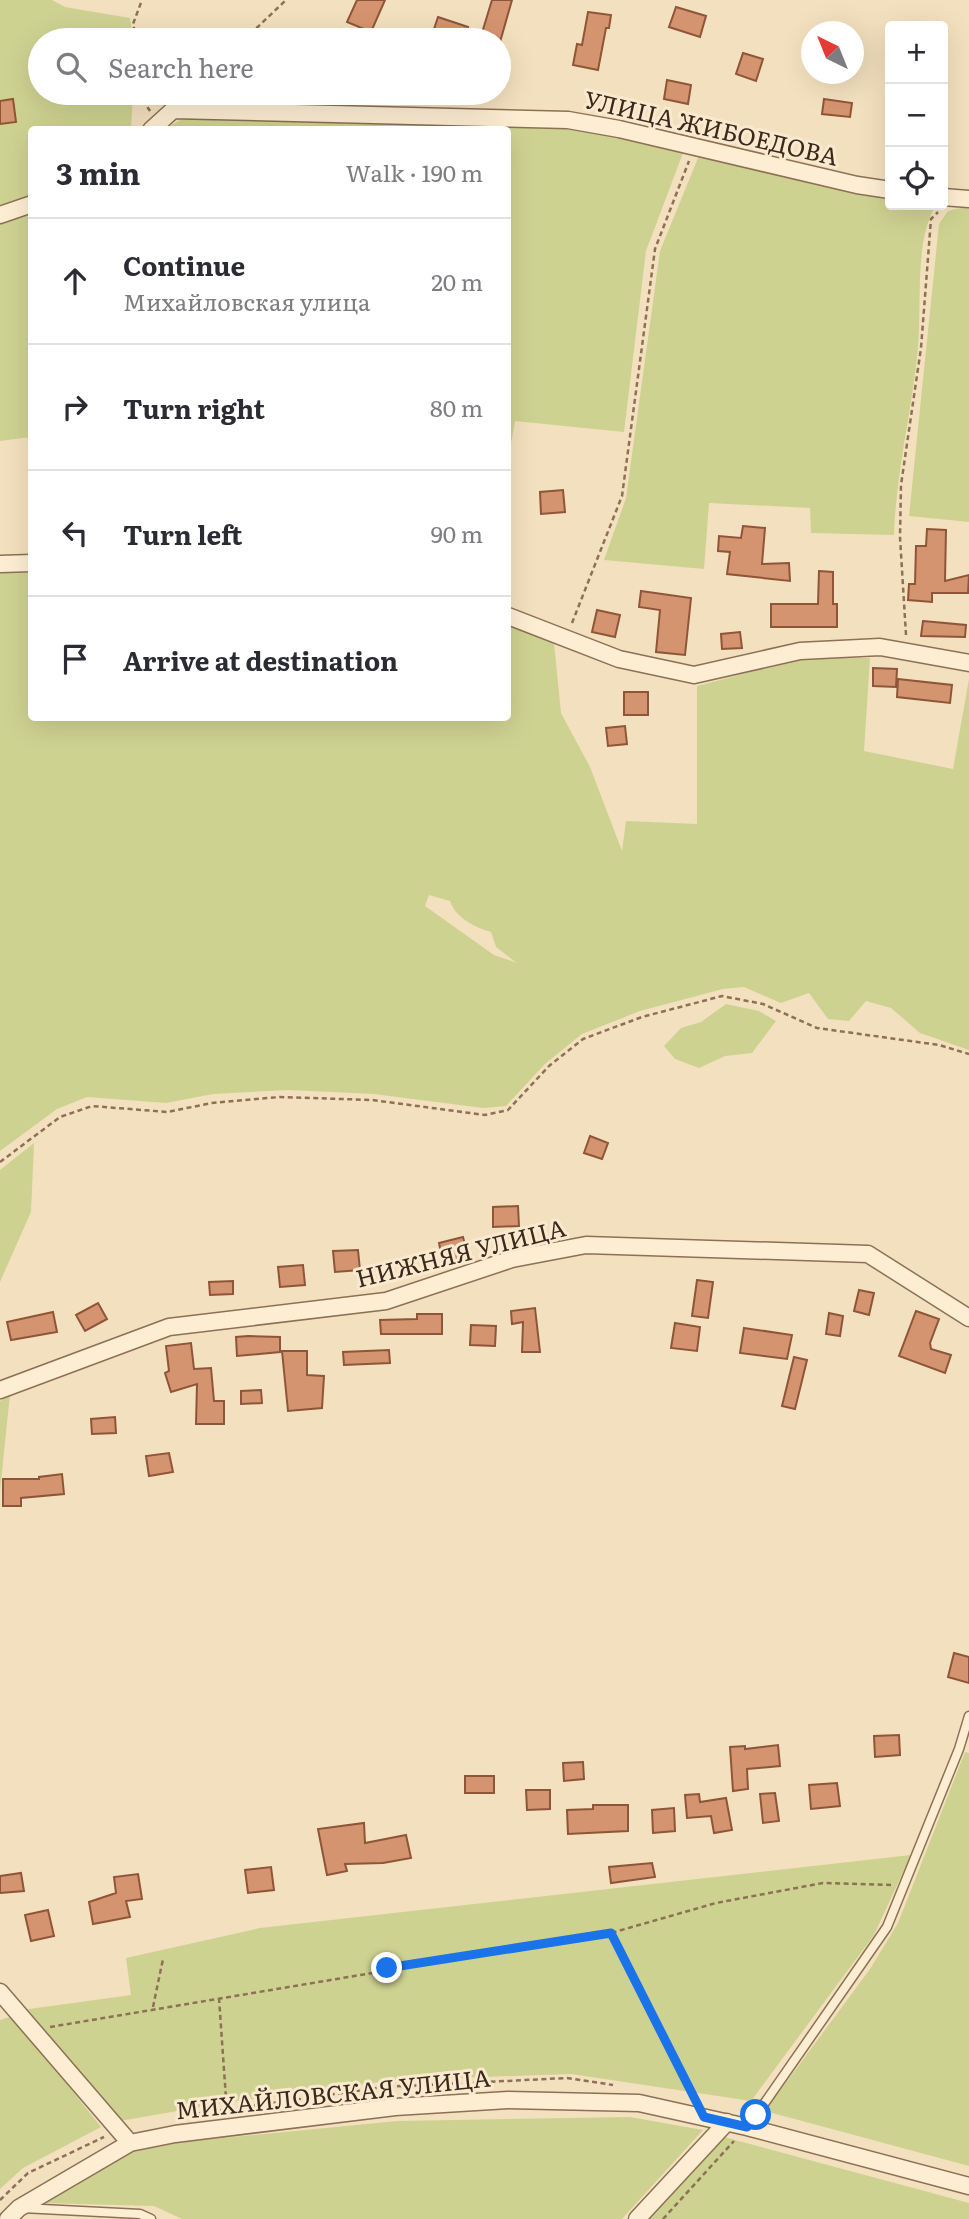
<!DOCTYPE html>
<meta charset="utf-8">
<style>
body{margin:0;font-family:Literata,serif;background:#f7f7f7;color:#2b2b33}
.controls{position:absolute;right:21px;top:21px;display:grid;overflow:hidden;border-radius:7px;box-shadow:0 7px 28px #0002}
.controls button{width:63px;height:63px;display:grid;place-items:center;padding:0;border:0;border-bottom:2px solid #e1e1e2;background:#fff;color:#2b2b33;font:35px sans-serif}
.compass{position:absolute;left:801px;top:21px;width:63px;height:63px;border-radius:50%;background:#fff;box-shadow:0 7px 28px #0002;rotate:317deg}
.stop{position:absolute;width:21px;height:21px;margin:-16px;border:5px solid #1a73e8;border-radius:50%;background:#fff}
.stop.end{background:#1a73e8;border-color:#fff;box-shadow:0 2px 7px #0008}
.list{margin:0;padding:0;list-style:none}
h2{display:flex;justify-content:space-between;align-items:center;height:91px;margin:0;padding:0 28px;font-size:30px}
h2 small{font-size:23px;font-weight:400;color:#7c7c81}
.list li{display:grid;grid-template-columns:46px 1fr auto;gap:21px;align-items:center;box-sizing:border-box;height:126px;padding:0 28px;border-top:2px solid #e1e1e2}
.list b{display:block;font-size:26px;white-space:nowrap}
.list p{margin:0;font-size:23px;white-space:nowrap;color:#7c7c81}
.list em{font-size:23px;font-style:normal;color:#7c7c81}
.icon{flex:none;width:38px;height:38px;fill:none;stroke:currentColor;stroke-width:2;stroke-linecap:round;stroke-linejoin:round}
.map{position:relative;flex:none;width:969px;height:2219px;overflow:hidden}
.search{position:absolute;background:#fff;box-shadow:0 7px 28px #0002;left:28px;top:28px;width:483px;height:77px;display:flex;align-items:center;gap:18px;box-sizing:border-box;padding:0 24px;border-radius:38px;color:#7c7c81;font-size:26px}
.panel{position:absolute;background:#fff;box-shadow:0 7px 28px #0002;left:28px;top:126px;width:483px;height:595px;border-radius:7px}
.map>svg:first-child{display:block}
.green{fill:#ced291;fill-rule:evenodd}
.building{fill:#d59470;stroke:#8f5538;stroke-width:2}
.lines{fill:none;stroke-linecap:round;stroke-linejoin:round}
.lane-casing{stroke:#8d7055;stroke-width:11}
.street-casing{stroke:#8d7055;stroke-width:19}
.path{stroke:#8d7055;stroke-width:2.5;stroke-dasharray:5 3.5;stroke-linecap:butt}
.lane{stroke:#fdeed3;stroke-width:8}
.street{stroke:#fdeed3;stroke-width:16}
.route{stroke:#1a73e8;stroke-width:9}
.labels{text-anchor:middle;stroke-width:6;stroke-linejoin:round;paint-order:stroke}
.street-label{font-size:24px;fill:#3b291b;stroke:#f9eacf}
</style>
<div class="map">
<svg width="969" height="2219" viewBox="0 0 969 2219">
<rect width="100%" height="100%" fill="#f3e0be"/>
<path class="green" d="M0 0H52L65 7 130 18 133 40H40V93H133L131 129 32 130 31 197 0 208Z
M186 117 565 129 620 137 683 153 646 251 624 432 515 421 511 443 508 444V130H163Z
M700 153 890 195V205H936C914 240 922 306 918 348 912 411 896 472 894 535L811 533 810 508 709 503 704 569 604 560 626 498 660 251Z
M969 206V522L909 516 939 224 948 211Z
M31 214V437L0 441V224Z
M0 573H31L32 718H508V626L554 643 561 713 590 767 622 851 626 821 697 824V686L804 658H870L864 751 953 769 969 679V1050L920 1033 891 1008 866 1001 849 1021 828 1019 809 993 781 1003 744 987 723 989 640 1011 582 1034 545 1064 506 1106 483 1108 374 1094 288 1090 213 1094 166 1103 87 1097 57 1109 0 1151ZM429 895 450 901C456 918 474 927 491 932L496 947 517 963 494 955 425 906Z
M726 1004 759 1011 776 1021 752 1053 725 1056 699 1068 675 1059 664 1046 681 1028 701 1022Z
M34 1143 31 1212 0 1282V1170Z
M10 1394 0 1491V1401Z
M965 1752 969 1753V2166L765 2111 870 1969 898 1923Z
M911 1855 874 1935 751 2101 571 2074 395 2080 223 2103 120 2121 22 2010 131 1995 126 1958 260 1928Z
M13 2016 101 2127 23 2168 0 2189V2020Z
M630 2117 703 2130 622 2219H182L154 2206 42 2203 132 2152 182 2142 397 2121Z
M724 2137 969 2203V2219H649Z"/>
<path class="building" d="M357 0H385L371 32 347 22Z
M492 0H512L500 42 481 36Z
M676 7 706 16 700 37 669 27Z
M588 12 611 15 609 28H606L598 70 573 65 577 44 582 45Z
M438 17 468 27 464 40 431 38Z
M743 53 763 59 756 81 736 74Z
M667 80 691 85 688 104 664 99Z
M13 99 16 122 0 124V101Z
M824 99 852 103 850 117 822 114Z
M563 490 565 512 541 514 540 492Z
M743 526 765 528 762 564 789 563 790 581 727 574 730 552 718 551 719 536 741 538Z
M927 529 946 530 945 581 969 575 968 593H932V602L908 600 909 584H915L916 546H926Z
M819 571 833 572V604H837V627H771V604H818Z
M641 591 691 598 685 655 656 652 660 610 639 607Z
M597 610 620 615 615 637 592 632Z
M923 621 966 625 965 637 921 636Z
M740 632 742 648 722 649 721 634Z
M873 668 897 669 896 687 873 686Z
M898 679 952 685 950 703 897 697Z
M624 692H648V715H624Z
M625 726 627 744 608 746 606 728Z
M590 1136 608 1143 602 1159 584 1153Z
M518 1206 519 1226 493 1227V1207Z
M463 1237 468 1257 443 1263 439 1243Z
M358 1250 360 1270 335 1272 333 1251Z
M303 1265 305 1285 280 1287 278 1267Z
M697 1280 713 1282 708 1318 692 1316Z
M233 1281V1294L210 1295 209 1282Z
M859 1290 874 1293 869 1315 854 1311Z
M98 1303 107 1319 85 1331 76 1315Z
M535 1308 540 1352H522L523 1322 512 1324 511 1311Z
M916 1311 939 1319 930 1343 931 1349 951 1355 945 1373 899 1356Z
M53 1312 57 1332 11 1340 7 1322Z
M829 1313 843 1316 840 1336 826 1334Z
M417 1314H442V1334H381L380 1320 417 1319Z
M675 1323 700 1327 697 1351 671 1348Z
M471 1325 496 1326 495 1346 470 1345Z
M744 1328 792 1335 787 1359 740 1353Z
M248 1336 280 1337V1352L237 1356 236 1337Z
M191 1343 194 1369 211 1368 214 1401H224V1424H196L197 1384 171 1392 165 1373 169 1371 166 1346Z
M389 1350 390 1363 344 1365 343 1352Z
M282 1351H307V1375L324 1376 322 1408 288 1411Z
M794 1357 807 1360 795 1409 782 1406Z
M261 1390 262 1403 241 1404V1391Z
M115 1417 116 1433 92 1434 91 1419Z
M169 1453 173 1472 149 1476 146 1456Z
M62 1474 64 1494 21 1498V1506H3V1479H39V1477Z
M954 1653 969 1657V1683L948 1677Z
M899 1735 900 1755 875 1757 874 1736Z
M778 1745 780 1766 747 1769 748 1789 733 1791 730 1747 745 1746V1749Z
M583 1762 584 1779 564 1781 563 1763Z
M465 1776H494V1793H465Z
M837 1783 840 1806 811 1809 809 1785Z
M526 1790H550V1809L527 1810Z
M775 1793 779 1821 763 1823 760 1794Z
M699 1794 700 1802 726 1798 732 1830 714 1833 711 1816 687 1818 685 1795Z
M593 1805H628V1831L568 1834 567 1810 593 1809Z
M674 1808 675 1831 653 1833 652 1810Z
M364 1823 365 1843 406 1835 411 1858 383 1863 345 1864 347 1871 327 1875 318 1829Z
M652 1863 655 1877 611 1883 609 1867Z
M271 1867 274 1890 248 1893 245 1870Z
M21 1873 24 1891 0 1893V1876Z
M138 1874 142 1899 126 1901 130 1917 93 1924 89 1902 116 1893 114 1877Z
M48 1910 54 1936 31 1941 25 1915Z"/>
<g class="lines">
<g class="lane-casing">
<path id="lane" d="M748 2127 887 1927 959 1749 969 1716
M22 2208 140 2214 151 2219"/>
</g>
<g class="street-casing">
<path id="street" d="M151 130 173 110 568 120 619 129 857 185 890 190
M943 197 969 199
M0 215 32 204
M0 564 32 563
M508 616 619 659 694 675 800 651 880 647 969 663
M0 1390 169 1327 386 1301 512 1259 586 1245 868 1254 969 1318
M0 1992 130 2143
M8 2219 19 2208 130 2143 175 2134 395 2107 508 2100 639 2103 747 2127 969 2186
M637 2219 727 2122"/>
</g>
<path class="path" d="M137 40 133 24 142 0
M244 40 286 0
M138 93 150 111
M572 623 622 496 655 249 689 161
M906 635 900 537 901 485 921 348 931 219 938 212
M0 1162 60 1117 92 1106 167 1112 212 1103 280 1097 372 1100 485 1115 508 1110 549 1066 583 1039 642 1017 722 996 763 1004 817 1028 939 1045 969 1054
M611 1933 696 2098
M219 1998 227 2113
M153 2007 163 1959
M50 2027 611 1933 716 1903 823 1883 891 1885
M195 2114 384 2087 567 2078 613 2085
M0 2200 28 2173 104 2137
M663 2219 734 2141"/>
<use href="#lane" class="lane"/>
<use href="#street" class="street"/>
</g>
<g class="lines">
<path class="route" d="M387 1968 611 1933 704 2117 747 2127 756 2115"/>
</g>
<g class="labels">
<g class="street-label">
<text transform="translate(711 129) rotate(13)" y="8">УЛИЦА ЖИБОЕДОВА</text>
<text transform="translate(461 1254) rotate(-14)" y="8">НИЖНЯЯ УЛИЦА</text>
<text transform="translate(333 2095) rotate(-6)" y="8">МИХАЙЛОВСКАЯ УЛИЦА</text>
</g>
</g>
</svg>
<div class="controls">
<button>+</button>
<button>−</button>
<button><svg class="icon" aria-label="locate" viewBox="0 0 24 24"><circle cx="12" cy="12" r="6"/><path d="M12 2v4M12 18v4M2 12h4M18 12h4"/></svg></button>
</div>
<svg class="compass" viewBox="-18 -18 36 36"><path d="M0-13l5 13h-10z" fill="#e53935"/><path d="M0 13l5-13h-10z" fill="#7c7c81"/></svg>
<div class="stop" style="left:756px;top:2115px"></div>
<div class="stop end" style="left:387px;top:1968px"></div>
<div class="search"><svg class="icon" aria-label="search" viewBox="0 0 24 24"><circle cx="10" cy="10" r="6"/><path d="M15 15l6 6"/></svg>Search here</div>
<section class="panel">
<h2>3 min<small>Walk · 190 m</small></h2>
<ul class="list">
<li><svg class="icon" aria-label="ahead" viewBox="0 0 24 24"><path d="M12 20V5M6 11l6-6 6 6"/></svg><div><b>Continue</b><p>Михайловская улица</p></div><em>20 m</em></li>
<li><svg class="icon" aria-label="right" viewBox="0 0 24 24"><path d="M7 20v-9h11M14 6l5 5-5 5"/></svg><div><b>Turn right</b></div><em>80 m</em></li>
<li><svg class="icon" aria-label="left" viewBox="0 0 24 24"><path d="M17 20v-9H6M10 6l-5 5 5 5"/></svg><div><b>Turn left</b></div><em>90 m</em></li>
<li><svg class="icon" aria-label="arrive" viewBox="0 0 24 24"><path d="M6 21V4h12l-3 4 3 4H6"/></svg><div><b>Arrive at destination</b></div></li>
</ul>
</section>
</div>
